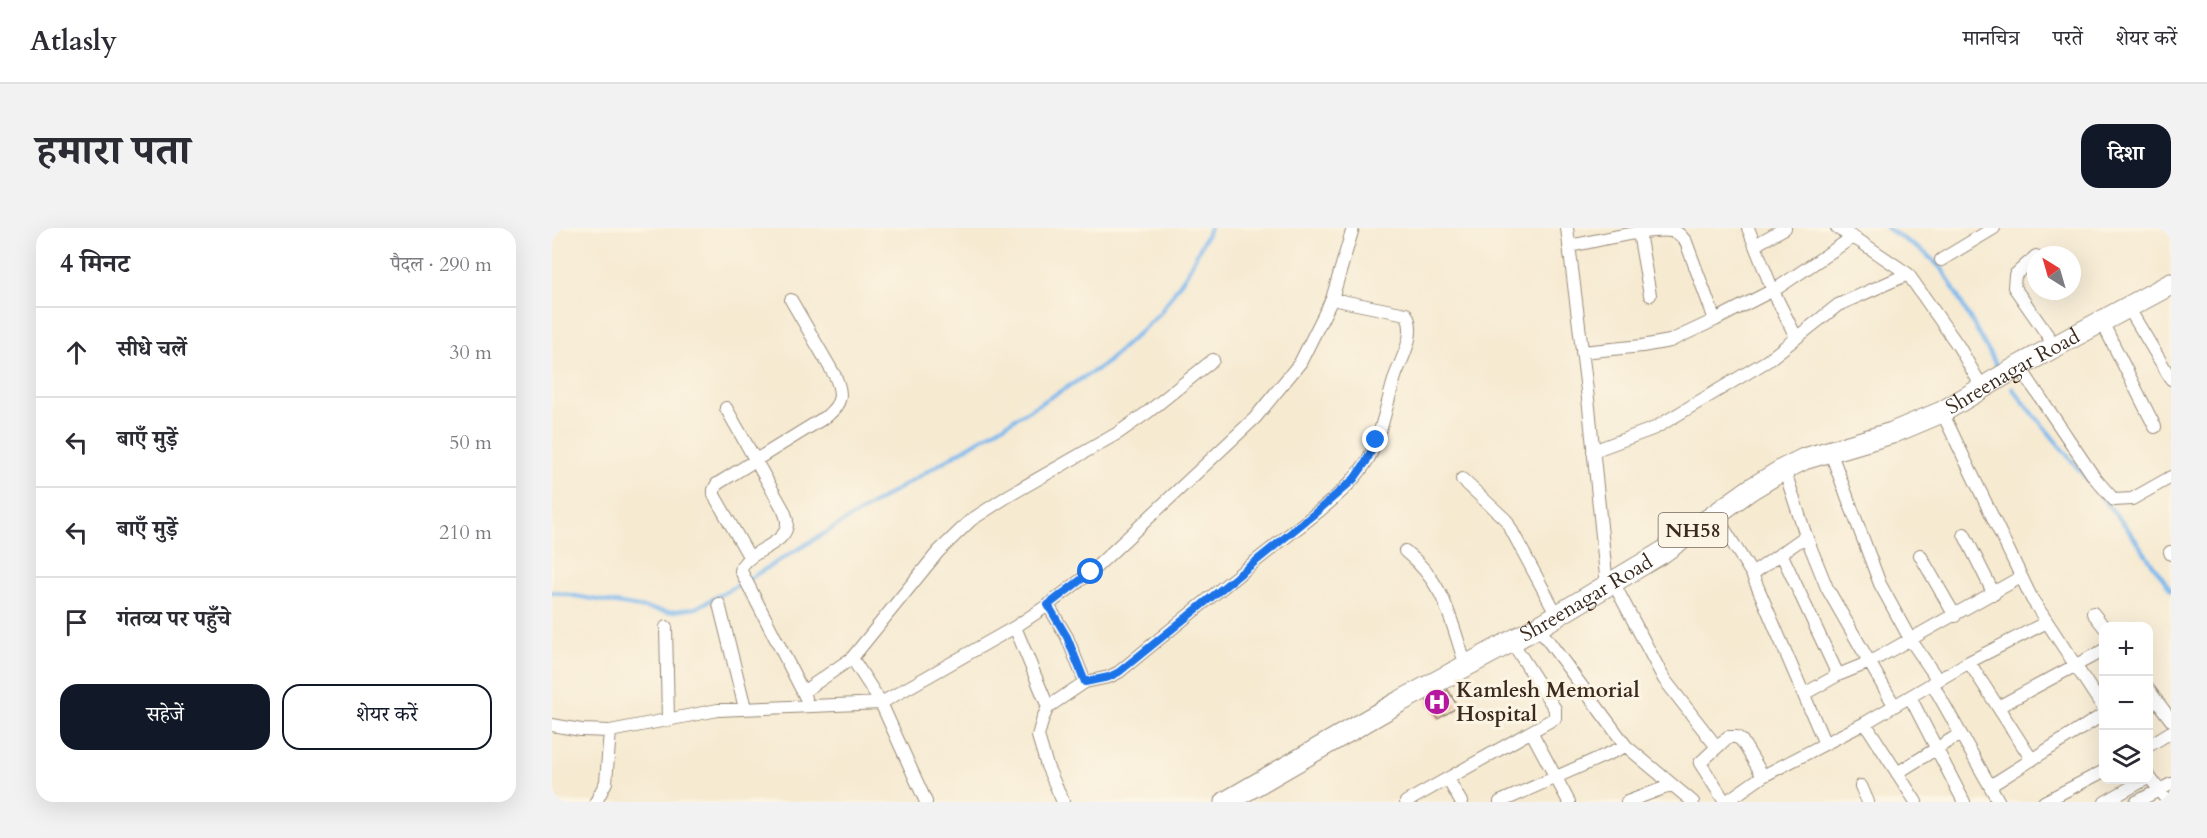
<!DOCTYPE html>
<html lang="hi">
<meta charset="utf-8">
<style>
body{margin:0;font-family:Cardo,"Noto Serif Devanagari",serif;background:#f2f2f3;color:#2b2b33}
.controls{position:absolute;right:18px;bottom:18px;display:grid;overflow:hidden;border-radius:12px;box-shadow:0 6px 24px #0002}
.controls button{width:54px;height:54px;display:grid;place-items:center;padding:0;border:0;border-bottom:2px solid #e1e1e2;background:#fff;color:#2b2b33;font:30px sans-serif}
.compass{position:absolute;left:1475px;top:18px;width:54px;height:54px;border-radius:50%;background:#fff;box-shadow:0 6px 24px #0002;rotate:323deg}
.stop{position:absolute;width:18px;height:18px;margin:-14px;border:4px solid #1a73e8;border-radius:50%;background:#fff}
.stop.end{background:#1a73e8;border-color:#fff;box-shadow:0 2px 6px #0008}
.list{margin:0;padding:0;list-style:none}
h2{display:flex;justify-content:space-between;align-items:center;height:78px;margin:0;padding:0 24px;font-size:26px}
h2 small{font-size:20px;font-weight:400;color:#7c7c81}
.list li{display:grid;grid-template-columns:39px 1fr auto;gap:18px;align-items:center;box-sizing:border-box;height:90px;padding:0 24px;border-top:2px solid #e1e1e2}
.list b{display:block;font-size:22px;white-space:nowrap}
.list em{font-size:20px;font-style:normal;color:#7c7c81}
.actions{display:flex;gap:12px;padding:18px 24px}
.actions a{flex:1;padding:14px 0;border:2px solid #111827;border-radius:18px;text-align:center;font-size:21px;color:#111827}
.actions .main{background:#111827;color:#fff}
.icon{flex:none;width:33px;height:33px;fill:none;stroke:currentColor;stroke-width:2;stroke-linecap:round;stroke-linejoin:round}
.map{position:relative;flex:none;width:1619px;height:574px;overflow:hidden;border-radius:18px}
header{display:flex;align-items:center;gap:36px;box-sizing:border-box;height:84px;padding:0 30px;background:#fff;border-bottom:2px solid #e1e1e2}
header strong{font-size:28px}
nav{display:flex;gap:33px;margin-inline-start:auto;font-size:21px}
.intro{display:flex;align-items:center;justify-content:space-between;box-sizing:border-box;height:144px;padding:0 36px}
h1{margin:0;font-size:42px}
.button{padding:15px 27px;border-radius:18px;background:#111827;color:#fff;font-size:21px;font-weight:700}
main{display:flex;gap:36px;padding:0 36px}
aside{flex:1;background:#fff;border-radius:18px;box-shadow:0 6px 24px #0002}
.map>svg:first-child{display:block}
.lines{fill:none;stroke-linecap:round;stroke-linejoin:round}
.stream{stroke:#7bb8ee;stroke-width:4}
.building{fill:#ecaa88}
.minor-casing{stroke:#988a78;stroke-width:14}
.trunk-casing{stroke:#988a78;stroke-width:23}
.minor{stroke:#fff;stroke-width:12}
.trunk{stroke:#fff;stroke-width:21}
.route{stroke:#1a73e8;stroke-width:8}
.labels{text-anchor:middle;stroke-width:6;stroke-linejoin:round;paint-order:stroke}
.shield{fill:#fcf5e5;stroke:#75675a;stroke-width:1.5}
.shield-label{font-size:20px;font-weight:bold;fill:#3b2a1e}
.street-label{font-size:21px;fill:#3b2a1e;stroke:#fcf5e5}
.poi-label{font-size:21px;font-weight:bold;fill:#3b2a1e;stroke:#fcf5e5;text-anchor:start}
</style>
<header>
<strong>Atlasly</strong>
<nav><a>मानचित्र</a><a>परतें</a><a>शेयर करें</a></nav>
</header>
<div class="intro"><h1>हमारा पता</h1><a class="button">दिशा</a></div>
<main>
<aside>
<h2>4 मिनट<small>पैदल · 290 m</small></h2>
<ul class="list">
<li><svg class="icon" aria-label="ahead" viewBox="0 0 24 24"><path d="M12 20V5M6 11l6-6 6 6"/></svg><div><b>सीधे चलें</b></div><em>30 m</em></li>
<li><svg class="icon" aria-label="left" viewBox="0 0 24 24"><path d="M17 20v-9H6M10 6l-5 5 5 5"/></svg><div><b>बाएँ मुड़ें</b></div><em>50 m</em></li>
<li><svg class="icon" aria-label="left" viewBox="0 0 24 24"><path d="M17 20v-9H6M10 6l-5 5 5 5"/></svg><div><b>बाएँ मुड़ें</b></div><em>210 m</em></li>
<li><svg class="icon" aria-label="arrive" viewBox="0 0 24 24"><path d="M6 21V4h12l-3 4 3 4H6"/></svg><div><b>गंतव्य पर पहुँचे</b></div></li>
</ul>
<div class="actions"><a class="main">सहेजें</a><a>शेयर करें</a></div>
</aside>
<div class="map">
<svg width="1619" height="574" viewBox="0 0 1619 574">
<rect width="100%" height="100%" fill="#fcf5e5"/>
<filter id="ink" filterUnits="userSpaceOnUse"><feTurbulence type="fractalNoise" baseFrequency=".0167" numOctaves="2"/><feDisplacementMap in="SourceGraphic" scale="12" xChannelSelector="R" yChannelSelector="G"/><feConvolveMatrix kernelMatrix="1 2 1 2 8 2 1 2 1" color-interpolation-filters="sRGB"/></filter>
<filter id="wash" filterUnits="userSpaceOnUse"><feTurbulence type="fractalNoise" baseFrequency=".008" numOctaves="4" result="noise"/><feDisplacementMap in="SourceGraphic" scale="24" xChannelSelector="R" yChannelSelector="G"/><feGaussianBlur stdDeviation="1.35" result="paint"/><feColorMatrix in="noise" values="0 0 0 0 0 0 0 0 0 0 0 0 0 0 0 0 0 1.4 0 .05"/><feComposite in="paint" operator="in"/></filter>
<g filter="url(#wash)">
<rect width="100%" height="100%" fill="#f6ead1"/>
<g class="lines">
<path class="stream" d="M1335 0 1373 25 1391 42 1447 142
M1460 160 1575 300 1619 362
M0 364 116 384 144 380 195 352 552 137 608 85 635 45 658 0"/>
</g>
<g id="blocks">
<path class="building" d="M896 462 906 479 886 491 875 473Z"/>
</g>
</g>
<g filter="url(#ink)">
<use href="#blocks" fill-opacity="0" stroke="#988a78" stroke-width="1.5"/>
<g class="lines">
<g class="minor-casing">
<path id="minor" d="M1015 0 1037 179 1055 358
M1196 0 1221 63 1244 109
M1285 0 1309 14 1356 46
M1087 5 1098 67
M1203 17 1233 0
M1017 18C1044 13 1095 0 1120 3 1127 4 1130 9 1134 14L1163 92
M1484 28 1463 47 1462 59 1503 118
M1389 32 1442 0
M1576 79 1619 151
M1550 94 1603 199
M1030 124 1090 118 1118 113 1163 92 1227 59 1301 9
M1467 138 1542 249 1562 272 1580 271 1619 249
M174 180 231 281C233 285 235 291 235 295 236 318 191 323 189 343L254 470
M1390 184 1480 371 1552 481
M1041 223 1103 200 1215 133 1286 77 1356 46 1407 119 1431 161
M1278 223 1328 356 1358 411 1386 452
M1232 241 1254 308 1275 360 1342 477
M910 251 954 292 1005 387
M1163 286 1200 346 1273 516
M1412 306 1442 366
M853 323C894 356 898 391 914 438
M1618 324 1619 326
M1229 325 1286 447
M1368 327 1403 388
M198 330 162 267V262L165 256 275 188C290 175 291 166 283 148L239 72
M1200 346 1254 308
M1061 354 1112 451 1164 518
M167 376 193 480
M496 377 515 409 533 454
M1541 385 1552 399
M114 399 116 491
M463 399 496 479
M986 399 1074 518 1141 574
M300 430 329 475 374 574
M1417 434 1480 532
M1380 455 1447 574
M1596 461 1619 492
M251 464 300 430 386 324 419 292 456 268 566 205 596 184 661 132
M1252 466 1286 447 1318 434 1469 349
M1358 469 1412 574
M1446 479 1552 422
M1313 495 1364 574
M0 497 29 502 58 503 166 482 329 475 463 399 496 377 539 344 703 190 748 135 780 71 801 0
M980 505 1017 574
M1596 518 1619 504
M1345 545 1408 506
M1596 547 1616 574
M896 551 909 574
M1309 558 1316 574
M1438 558 1552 486
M44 574 54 554 58 503
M511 574 495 538 486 508 491 490 496 479 533 454 557 449 567 444C617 403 668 361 719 321 748 297 793 267 813 236 830 210 834 175 844 146 851 128 865 104 854 86L780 71
M854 574 1003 490V481L960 414
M948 574 1074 518
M1075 574 1120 557
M1173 574 1148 535 1176 509H1185L1190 513 1211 548
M1174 574 1211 548 1313 495 1417 434 1495 394
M1492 574 1552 543
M1553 574 1592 552
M1584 574 1619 556"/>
</g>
<g class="trunk-casing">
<g id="trunk">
<path id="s1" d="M674 574 847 474 986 399 1111 324 1199 261 1232 241 1252 231 1340 205 1390 184 1467 138 1619 56"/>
</g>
</g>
<use href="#minor" class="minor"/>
<use href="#trunk" class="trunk"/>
</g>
</g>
<g class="lines" filter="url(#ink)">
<path class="route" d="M539 344 496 377 515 409 533 454 557 449 567 444 762 286 802 251 814 234 824 212"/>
</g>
<defs>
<g id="hospital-disc" transform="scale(1.35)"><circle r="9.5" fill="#b5179e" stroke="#fcf5e5"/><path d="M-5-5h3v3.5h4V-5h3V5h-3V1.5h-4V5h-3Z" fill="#fff"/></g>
</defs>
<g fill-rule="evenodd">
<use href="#hospital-disc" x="885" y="474"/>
</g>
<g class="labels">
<rect class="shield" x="1106.5" y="285" width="69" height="34" rx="4.5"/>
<g class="shield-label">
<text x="1141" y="309">NH58</text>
</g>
<g class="street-label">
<text dy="7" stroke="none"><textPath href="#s1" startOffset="900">Shreenagar Road</textPath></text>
<text dy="7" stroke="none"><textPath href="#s1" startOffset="414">Shreenagar Road</textPath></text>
</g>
<g class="poi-label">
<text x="904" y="469">Kamlesh Memorial<tspan x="904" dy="24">Hospital</tspan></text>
</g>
</g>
</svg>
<div class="controls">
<button>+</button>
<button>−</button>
<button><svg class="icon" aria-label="layers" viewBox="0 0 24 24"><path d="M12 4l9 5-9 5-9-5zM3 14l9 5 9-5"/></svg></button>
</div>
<svg class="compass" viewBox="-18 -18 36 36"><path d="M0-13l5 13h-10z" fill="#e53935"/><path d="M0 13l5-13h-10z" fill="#7c7c81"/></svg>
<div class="stop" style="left:539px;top:344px"></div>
<div class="stop end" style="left:824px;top:212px"></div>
</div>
</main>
